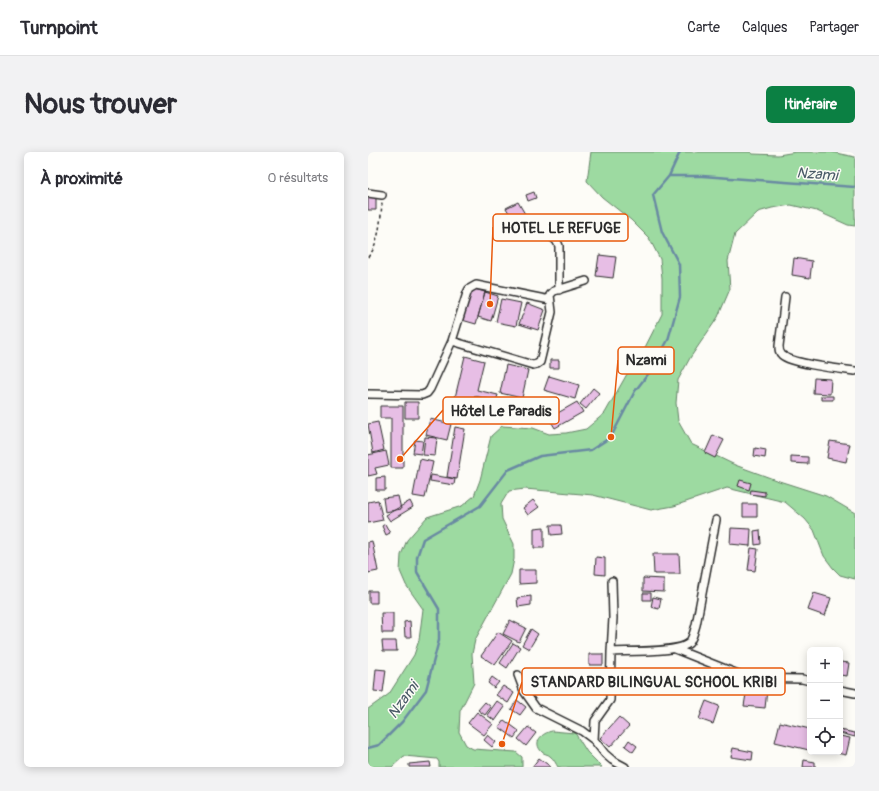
<!DOCTYPE html>
<html lang="fr">
<meta charset="utf-8">
<style>
body{margin:0;font-family:Pangolin,sans-serif;background:#f2f2f3;color:#2b2b33}
.controls{position:absolute;right:12px;bottom:12px;display:grid;overflow:hidden;border-radius:6px;box-shadow:0 2px 10px #0003}
.controls button{width:36px;height:36px;display:grid;place-items:center;padding:0;border:0;border-bottom:1px solid #e1e1e2;background:#fff;color:#2b2b33;font:20px sans-serif}
.list{margin:0;padding:0;list-style:none}
h2{display:flex;justify-content:space-between;align-items:center;height:52px;margin:0;padding:0 16px;font-size:17px}
h2 small{font-size:13px;font-weight:400;color:#7c7c81}
.icon{flex:none;width:22px;height:22px;fill:none;stroke:currentColor;stroke-width:2;stroke-linecap:round;stroke-linejoin:round}
.map{position:relative;flex:none;width:487px;height:615px;overflow:hidden;border-radius:6px}
header{display:flex;align-items:center;gap:24px;box-sizing:border-box;height:56px;padding:0 20px;background:#fff;border-bottom:1px solid #e1e1e2}
header strong{font-size:19px}
nav{display:flex;gap:22px;margin-inline-start:auto;font-size:14px}
.intro{display:flex;align-items:center;justify-content:space-between;box-sizing:border-box;height:96px;padding:0 24px}
h1{margin:0;font-size:28px}
.button{padding:10px 18px;border-radius:6px;background:#0b8043;color:#fff;font-size:14px;font-weight:700}
main{display:flex;gap:24px;padding:0 24px}
aside{flex:1;background:#fff;border-radius:6px;box-shadow:0 2px 10px #0003}
.map>svg:first-child{display:block}
.green{fill:#9ddaa1;stroke:#648266}
.lines{fill:none;stroke-linecap:round;stroke-linejoin:round}
.stream{stroke:#698aa2;stroke-width:2.5}
.building{fill:#e7bee5;stroke:#2b2b2b}
.minor-casing{stroke:#2b2b2b;stroke-width:10}
.path{stroke:#2b2b2b;stroke-width:1.5;stroke-dasharray:3 3;stroke-linecap:butt}
.minor{stroke:#fdfcf7;stroke-width:7}
.labels{text-anchor:middle;stroke-width:3;stroke-linejoin:round;paint-order:stroke}
.water-label{font-size:15px;font-style:italic;fill:#4a5b67;stroke:#fdfcf7}
.leader{fill:none;stroke:#e8590c;stroke-width:1.5}
.callout-dot{fill:#e8590c;stroke:#fdfcf7;stroke-width:1.5}
.callout{fill:#fdfcf7;stroke:#e8590c;stroke-width:1.5}
.callout-label{font-size:15px;text-anchor:middle;font-weight:bold;fill:#2b2b2b}
</style>
<header>
<strong>Turnpoint</strong>
<nav><a>Carte</a><a>Calques</a><a>Partager</a></nav>
</header>
<div class="intro"><h1>Nous trouver</h1><a class="button">Itinéraire</a></div>
<main>
<aside>
<h2>À proximité<small>0 résultats</small></h2>
<ul class="list">
</ul>
</aside>
<div class="map">
<svg width="487" height="615" viewBox="0 0 487 615">
<rect width="100%" height="100%" fill="#fdfcf7"/>
<filter id="ink" filterUnits="userSpaceOnUse"><feTurbulence type="fractalNoise" baseFrequency=".025" numOctaves="2"/><feDisplacementMap in="SourceGraphic" scale="8" xChannelSelector="R" yChannelSelector="G"/><feConvolveMatrix kernelMatrix="1 2 1 2 8 2 1 2 1" color-interpolation-filters="sRGB"/></filter>
<g filter="url(#ink)">
<path class="green" d="M223 0H382L385 2 410 3 428 0H463L487 5V74L480 73 449 59 423 53 404 56 390 60 367 82 360 109 362 137 350 165 322 206 310 228 308 251 310 269 323 292 367 313 408 328 458 344 487 361V427L472 423 465 416 456 404 446 378 437 367 417 350 359 336 306 354 283 358 225 343 157 337 141 339 133 352 134 367 146 392V407L143 422 107 488 104 502 106 531 92 559 91 580 98 593 105 597 148 600 154 605V615H71V610L69 607 36 604 24 615H0V557L21 542 46 503 51 488 55 457 38 433 32 419 33 403 39 388 59 365 94 354 106 344 112 328 123 284 134 274 165 276 181 282 198 281 218 277 237 261 259 222 269 211 294 162V126L292 107 281 86 263 68 234 45 219 29Z
M184 579 207 581 219 600 234 615H190C188 612 186 607 182 604 180 602 176 602 174 600 164 590 174 581 184 579Z"/>
<g class="lines">
<path class="stream" d="M301 24 312 0
M0 596 11 593 34 570 58 538 71 488V457L49 420V405L55 387 112 354 140 318 172 304 223 298 243 285 267 239 284 217 300 188 312 145 311 112 294 80 285 43 301 24H334L487 35"/>
</g>
<path class="building" d="M166 40 168 46 160 49 158 43Z
M0 45H8V58H0Z
M150 50 157 62 146 69 138 56Z
M231 103 248 105 245 126 228 124Z
M426 106 444 109 442 126 424 123Z
M103 136 117 140 108 172 94 168Z
M117 140 130 144 123 169 110 165Z
M133 147 153 151 148 174 128 170Z
M159 151 177 158 170 178 151 172Z
M97 204 116 209 109 238 130 243 128 249 107 244 102 266 83 262Z
M182 208H191V216H182Z
M138 213 160 218 154 246 132 241Z
M181 224 211 233 207 247 176 238Z
M446 226 463 227 462 242 445 241Z
M225 236 231 241 218 257 212 252Z
M453 244H465V248H453Z
M37 250H50V266H37Z
M209 250 215 260 187 276 181 266Z
M12 254H35V316H23V266H12Z
M62 267 83 272 79 288 58 283Z
M10 270 16 298 5 301 0 272Z
M87 275 97 277 89 327 79 325Z
M345 283 356 288 347 306 337 301Z
M57 285 69 286 67 304 55 303Z
M47 288 55 289 53 302 45 301Z
M462 289 482 292 478 310 459 306Z
M387 296 398 298 397 306 386 304Z
M18 299 21 313 7 316 9 322 0 324V303Z
M423 304 440 305V312L423 311Z
M52 307 65 310 57 346 45 344Z
M63 323 87 327 86 333 62 329Z
M17 325V338H8V326Z
M372 328 383 331 381 338 370 334Z
M383 338 397 340V344L382 342Z
M30 344 33 357 17 360 15 346Z
M10 348 15 368 0 371V350Z
M165 348 171 355 160 363 155 356Z
M42 349 45 355 22 369 18 363Z
M375 352H389V365H375Z
M17 372 22 381 18 383 14 374Z
M182 373H193L194 382 183 383Z
M176 375V396H166V376Z
M363 376 383 377 382 394 362 392Z
M392 378 393 392 387 393 386 379Z
M4 389 10 419 0 421V390Z
M383 396 390 397 387 419 380 418Z
M285 402H311L312 422H286Z
M228 405 237 406V423L227 422Z
M151 418H168V431L151 432Z
M275 426 296 427V440L275 439Z
M1 439H9V451H1Z
M275 441H283V448H275Z
M446 441 463 446 457 464 440 458Z
M163 444V453L150 455 149 446Z
M285 445 293 447 291 457 283 455Z
M13 461H25V481H14Z
M142 468 158 476 151 490 135 482Z
M42 469 43 485H37L36 470Z
M163 477 170 482 161 497 154 493Z
M130 480 144 489 127 513 113 504Z
M14 489H28L29 499H15Z
M145 491 152 495 139 516 132 511Z
M221 502H235V513H221Z
M473 510 481 511 479 524 472 523Z
M8 517 18 518 15 540 6 539Z
M124 525 131 530 126 536 120 531Z
M135 534 146 541 140 551 128 543Z
M379 536 399 538 397 556 376 554Z
M149 548 158 555 152 563 143 557Z
M129 549 137 555 127 569 119 563Z
M338 549 351 554 345 572 331 567Z
M117 550 123 555 117 563 110 558Z
M109 560 125 572 116 583 100 571Z
M251 565 261 574 242 595 232 586Z
M136 568 151 579 146 586 131 575Z
M412 570 442 577 441 598 407 590Z
M160 575 168 581 158 594 150 587Z
M472 578 487 581V585L472 581Z
M120 583 128 590 124 595 116 588Z
M472 584 482 586 478 603 464 600H472Z
M261 588 269 594 265 600 257 594Z
M365 596 385 600 384 608 363 605Z
M171 606 183 615H164Z
M436 608 447 610V615H435Z
M62 610 63 615H41V612Z"/>
<g class="lines">
<g class="minor-casing">
<path id="minor" d="M0 41 14 43
M168 78C177 82 188 84 191 94V138
M417 145 411 194C411 198 411 200 414 203 424 212 472 217 487 219
M84 189 99 141 101 137 108 133 182 148
M0 242 54 243 59 241 62 237 84 189 165 213 169 212 172 210 184 160 182 143 186 139 218 129
M307 497 380 526 434 527 442 529
M243 500 245 466 244 429
M150 523 156 539 168 556 214 579 226 588 237 602 244 608 257 615
M472 538 487 541
M226 588 227 569 242 548 243 500C259 499 310 501 321 491 325 486 326 479 328 473L348 368"/>
</g>
<path class="path" d="M0 105C11 94 13 65 14 50"/>
<use href="#minor" class="minor"/>
</g>
</g>
<g class="labels">
<g class="water-label">
<text transform="translate(449 22) rotate(4)" y="5">Nzami</text>
<text transform="translate(35 548) rotate(-54)" y="5">Nzami</text>
</g>
</g>
<path class="leader" d="M122 152L125 75M243 285L250 208M32 307L75 258M134 592L154 530"/>
<g class="callout-dot">
<circle cx="122" cy="152" r="4"/>
<circle cx="243" cy="285" r="4"/>
<circle cx="32" cy="307" r="4"/>
<circle cx="134" cy="592" r="4"/>
</g>
<g class="callout">
<rect x="125" y="62" width="135" height="27" rx="4"/>
<rect x="250" y="195" width="56" height="27" rx="4"/>
<rect x="75" y="245" width="116" height="27" rx="4"/>
<rect x="154" y="516" width="263" height="27" rx="4"/>
</g>
<g class="callout-label">
<text x="193" y="81">HOTEL LE REFUGE</text>
<text x="278" y="213">Nzami</text>
<text x="133" y="264">Hôtel Le Paradis</text>
<text x="286" y="535">STANDARD BILINGUAL SCHOOL KRIBI</text>
</g>
</svg>
<div class="controls">
<button>+</button>
<button>−</button>
<button><svg class="icon" aria-label="locate" viewBox="0 0 24 24"><circle cx="12" cy="12" r="6"/><path d="M12 2v4M12 18v4M2 12h4M18 12h4"/></svg></button>
</div>
</div>
</main>
